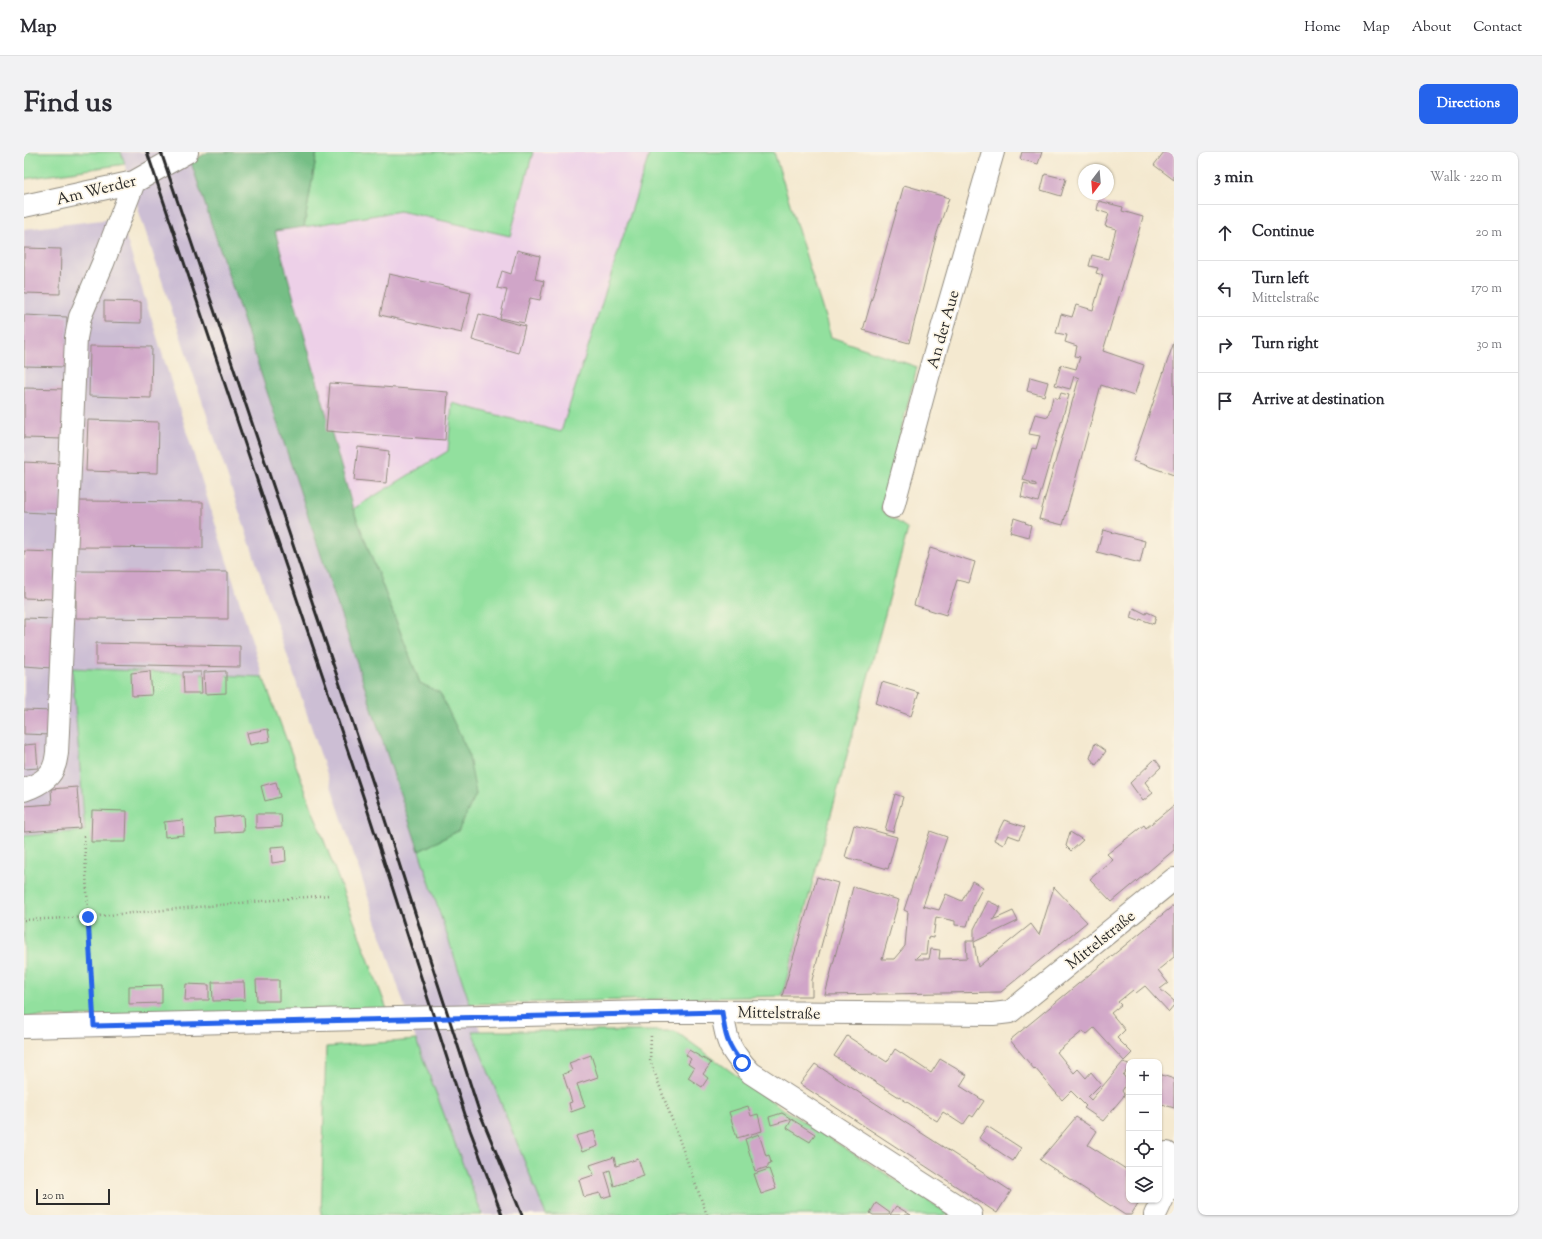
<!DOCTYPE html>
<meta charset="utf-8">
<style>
body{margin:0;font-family:"Sorts Mill Goudy",serif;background:#f2f2f3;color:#2b2b33}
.controls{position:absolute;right:12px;bottom:12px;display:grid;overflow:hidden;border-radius:8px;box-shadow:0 1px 3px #0004}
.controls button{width:36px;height:36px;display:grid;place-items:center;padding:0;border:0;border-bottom:1px solid #e1e1e2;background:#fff;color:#2b2b33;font:20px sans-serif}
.compass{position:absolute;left:1054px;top:12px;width:36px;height:36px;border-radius:50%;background:#fff;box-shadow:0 1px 3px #0004;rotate:196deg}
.scale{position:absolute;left:12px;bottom:10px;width:74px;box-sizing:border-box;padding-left:4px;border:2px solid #2b2b2b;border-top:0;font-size:11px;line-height:14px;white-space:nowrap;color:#2b2b2b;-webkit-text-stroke:3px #fcf5e5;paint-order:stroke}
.stop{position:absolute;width:12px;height:12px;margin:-9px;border:3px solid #2563eb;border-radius:50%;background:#fff}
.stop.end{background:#2563eb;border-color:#fff;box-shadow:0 1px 4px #0008}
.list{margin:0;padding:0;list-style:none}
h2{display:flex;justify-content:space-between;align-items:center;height:52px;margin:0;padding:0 16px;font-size:17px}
h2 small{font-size:13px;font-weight:400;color:#7c7c81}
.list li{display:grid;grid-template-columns:26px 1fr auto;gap:12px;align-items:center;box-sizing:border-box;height:56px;padding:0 16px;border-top:1px solid #e1e1e2}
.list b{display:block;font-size:15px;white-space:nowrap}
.list p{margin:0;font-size:13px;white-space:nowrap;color:#7c7c81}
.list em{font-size:13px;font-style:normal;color:#7c7c81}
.icon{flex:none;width:22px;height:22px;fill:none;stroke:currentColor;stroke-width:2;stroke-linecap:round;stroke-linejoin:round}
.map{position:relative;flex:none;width:1150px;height:1063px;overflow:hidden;border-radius:8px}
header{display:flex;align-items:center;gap:24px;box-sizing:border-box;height:56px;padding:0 20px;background:#fff;border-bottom:1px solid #e1e1e2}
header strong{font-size:19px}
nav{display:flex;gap:22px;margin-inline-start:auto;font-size:14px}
.intro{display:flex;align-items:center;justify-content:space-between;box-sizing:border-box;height:96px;padding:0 24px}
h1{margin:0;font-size:28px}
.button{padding:10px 18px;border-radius:8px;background:#2563eb;color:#fff;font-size:14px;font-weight:700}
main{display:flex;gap:24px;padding:0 24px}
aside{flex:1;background:#fff;border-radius:8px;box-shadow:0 1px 3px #0004}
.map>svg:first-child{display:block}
.built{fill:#edd0e8}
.industrial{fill:#ccbed4}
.green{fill:#92e09e;stroke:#5e8664}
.forest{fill:#75be85;stroke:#507458}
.building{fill:#d0a5c8}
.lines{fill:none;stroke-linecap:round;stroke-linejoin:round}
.minor-casing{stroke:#908a7e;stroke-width:24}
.path{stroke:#908a7e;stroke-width:2.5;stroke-dasharray:1 3;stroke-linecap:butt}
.minor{stroke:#fff;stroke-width:22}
.rail{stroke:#2b2b2b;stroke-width:3}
.route{stroke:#2563eb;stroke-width:5}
.labels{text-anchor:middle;stroke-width:3.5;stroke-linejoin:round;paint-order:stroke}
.street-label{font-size:16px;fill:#2b2b2b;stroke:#fcf5e5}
</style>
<header>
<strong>Map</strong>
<nav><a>Home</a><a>Map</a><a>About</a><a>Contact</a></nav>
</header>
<div class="intro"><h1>Find us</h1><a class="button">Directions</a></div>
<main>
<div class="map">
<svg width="1150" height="1063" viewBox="0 0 1150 1063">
<rect width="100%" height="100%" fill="#fcf5e5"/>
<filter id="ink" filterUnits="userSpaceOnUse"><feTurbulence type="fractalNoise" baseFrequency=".025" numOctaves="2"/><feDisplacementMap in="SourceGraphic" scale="8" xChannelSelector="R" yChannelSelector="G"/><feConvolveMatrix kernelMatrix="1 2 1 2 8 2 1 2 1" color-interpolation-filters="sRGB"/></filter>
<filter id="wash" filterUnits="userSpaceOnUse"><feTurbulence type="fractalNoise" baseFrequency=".012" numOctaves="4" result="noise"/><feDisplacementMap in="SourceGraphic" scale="16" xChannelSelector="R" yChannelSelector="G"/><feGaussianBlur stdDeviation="0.9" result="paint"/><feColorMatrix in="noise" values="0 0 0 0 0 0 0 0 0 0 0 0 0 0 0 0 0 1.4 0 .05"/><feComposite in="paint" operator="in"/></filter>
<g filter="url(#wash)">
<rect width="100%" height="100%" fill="#f4e9d0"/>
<path class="built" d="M509 0H626L537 280 428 251 424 299 329 357 251 79 376 59 486 84Z"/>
<path class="industrial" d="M97 0H164L446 852 527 1063H458L392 888 117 66Z
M96 66 239 525 48 516 61 679 0 684V77Z"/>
<path class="green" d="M0 0H97L101 12 0 27Z
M293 0H509L486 84 376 59 280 75Z
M626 0H750L807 185 893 215 857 358 884 377 758 844 446 852 395 699 434 679 452 642 416 541 396 531 329 357 424 299 428 251 537 280Z
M48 516 239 525 364 860 0 865V684L61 679Z
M448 879H651L756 955 927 1063H522Z
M392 888 458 1063H297L302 895Z"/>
<path class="forest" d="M184 0H293L280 75 251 79 329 357 396 531 416 541 444 600 452 642 434 679 395 699 167 10Z"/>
<g id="blocks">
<path class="building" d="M998 0H1018L1014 12 996 7Z
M1140 0H1150V28L1130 13Z
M1021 22 1042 27 1037 44 1017 38Z
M880 33 925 46 913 81 885 191 839 178Z
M1075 49 1099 55 1098 59 1119 65 1079 199 1120 213 1110 244 1077 233 1039 373 1015 367 1055 226 1050 224 1046 237 1031 233 1037 213 1052 217 1056 205 1051 204 1053 194 1041 190 1043 183 1032 181 1037 162 1048 165 1052 153 1069 158 1079 123 1072 121 1074 116 1065 114 1068 103 1084 107 1092 77 1081 74 1085 62 1073 58Z
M0 96 37 97 36 142 0 141Z
M493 98 516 104 511 127 520 129 516 148 506 146 500 171 476 166 483 138 473 136 478 119 487 122Z
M365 122 447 140 438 181 356 163Z
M80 149 117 150V171L80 170Z
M455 162 501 174 494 201 448 188Z
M0 163 43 165 42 215 0 214Z
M1150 190V323L1109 309Z
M66 194 128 195 127 246 65 244Z
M1006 225 1024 230 1020 244 1003 239Z
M306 231 424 240 421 288 302 279Z
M0 236 41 237 39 287 0 286Z
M1037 241 1045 243 1014 350 997 345 1000 331 1012 334V332L999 328 1008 296 1012 297 1016 284 1005 282 1011 262 1024 265 1029 245 1035 247Z
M64 268 135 270 134 321 62 319Z
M334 295 365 299 362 331 330 328Z
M0 310 38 312 36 362 0 360Z
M54 349 179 350V396L53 395Z
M990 366 1002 370 1001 371 1007 373 1004 385 986 380Z
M1079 378 1121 389 1116 411 1073 400Z
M906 396 951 410 945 431 933 428 922 463 890 453Z
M0 399 31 400 29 447 0 446Z
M52 419 204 420V467L52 466Z
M1110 456 1122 462 1123 460 1132 464 1130 472 1116 467 1115 469 1107 466Z
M0 466 30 467 28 516 0 514Z
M72 491 216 494V515L72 512Z
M126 519 128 543 108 544 107 521Z
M202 519V541L181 542 180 520Z
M159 520H177L178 541H160Z
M858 530 895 541 887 564 852 551Z
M0 558 28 559 27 583 0 582Z
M244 577 246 589 226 593 223 581Z
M1071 591 1082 599 1072 613 1066 606Z
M12 592 14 616 0 617V593Z
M1131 607 1137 615 1121 630 1129 641 1119 649 1106 631Z
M252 630 256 645 241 649 237 634Z
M53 635 56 676 0 680V654L28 652 27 637Z
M871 642 879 645 869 680 861 678Z
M1150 653V698L1088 750 1066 727 1089 708 1083 702 1120 673 1122 676Z
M68 658 103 659 102 690H67Z
M232 662H257L258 675 232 676Z
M219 663 220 679 191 681 190 666Z
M159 668 160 683 141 685 140 670Z
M980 668 1001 675 995 687 984 683 979 693 970 688Z
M830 673 873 685 864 717 821 705Z
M906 679 923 685 899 754 915 758 922 742 938 749 948 729 959 735 950 752 943 774 931 773V769L912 765 909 786 904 785 902 802H896L891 807H905L907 797 916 798 915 807 943 806 942 789H950V777L964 749 977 755 969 768 989 759 994 769 950 790 954 815 1007 772 1015 783 1030 735 1063 770 977 840 801 843 829 735 875 748 858 807H870L881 794 884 760 880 758Z
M1046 680 1059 688 1047 699 1042 694Z
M261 694 262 709 248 711 247 695Z
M793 725 814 731 788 828V844H758Z
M1150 753V805L1134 818 1144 831 1136 837 1150 849V854L1145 860 1121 834 1112 841 1109 838 1094 850 1097 853 1087 861 1101 878 1093 886 1108 901 1100 909 1070 876 1062 883 1059 879 1033 900 1050 921 1054 917 1062 926 1067 920 1077 932 1064 945 1067 948 1099 910 1105 912V916L1099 923 1103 928 1101 934 1098 939 1100 942 1099 945 1079 969 1060 956 1062 954 1047 939 1038 948 1011 916 1010 917 986 888Z
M232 828H255V849H233Z
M188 830H220L221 848 189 849Z
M162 832 185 833V848H161Z
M138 833V851L105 852V834Z
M823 884 863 910 871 897 907 921 916 907 943 923 936 934 960 949 949 965 946 963 939 973 919 960 913 969 810 904Z
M665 898 687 911 679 922 684 926 678 935 664 926 670 916 664 912 667 907 662 903Z
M567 903 574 925 553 932 561 955 547 960 545 951 548 950 539 922 548 919 545 911Z
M791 912 987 1039 973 1061 776 932Z
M1135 922 1150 927V956L1135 951Z
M724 954 727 964 734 962 738 979 713 986 705 960Z
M758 961 791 982 786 990 763 976 768 967 747 973 745 965Z
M1052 965 1073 979 1064 993 1105 1019V1048H1116L1107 1063H1101L1016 1008Z
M963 974 997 996 989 1009 955 986Z
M570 979 574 994 558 1000 552 984Z
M735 982 742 1004 745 1003 747 1011 744 1012V1015L731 1019 721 987Z
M590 1005 592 1014 614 1007 620 1024 590 1034 586 1018 581 1020 588 1043 578 1046 576 1041 560 1045 555 1028 570 1023 566 1013Z
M745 1017 752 1037 737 1042 730 1022Z
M852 1051 866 1061 865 1063H849L846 1061Z
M872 1054 887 1063H866Z"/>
</g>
</g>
<g filter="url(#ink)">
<use href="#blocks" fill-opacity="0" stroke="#908a7e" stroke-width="1"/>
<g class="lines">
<g class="minor-casing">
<path id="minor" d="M0 54 110 30 163 0
M869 355 904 225 969 0
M0 638C11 634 27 626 30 614 32 610 32 606 33 601L52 186 56 165 79 111 110 30
M698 860C703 891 705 898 727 921L947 1063
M0 875 628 860H698L969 862 986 860 1150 727
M1131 1063 1144 1035 1143 1001"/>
</g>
<path class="path" d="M60 684 69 849
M0 768 64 765 305 743
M627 884 626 908 683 1063"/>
<use href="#minor" class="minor"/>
<path class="rail" d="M123 0 339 644 446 978 478 1063
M137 0 352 640 455 959 498 1063"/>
</g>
</g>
<g class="lines" filter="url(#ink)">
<path class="route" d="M64 765 70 874 698 860C701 883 703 893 718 911"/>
</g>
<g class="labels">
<g class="street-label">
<text transform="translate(72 37) rotate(-14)" y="6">Am Werder</text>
<text transform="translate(918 177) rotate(-74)" y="6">An der Aue</text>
<text transform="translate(1076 787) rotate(-39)" y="6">Mittelstraße</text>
<text transform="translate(755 860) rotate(1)" y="6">Mittelstraße</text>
</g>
</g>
</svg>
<div class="controls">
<button>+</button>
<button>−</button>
<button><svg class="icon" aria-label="locate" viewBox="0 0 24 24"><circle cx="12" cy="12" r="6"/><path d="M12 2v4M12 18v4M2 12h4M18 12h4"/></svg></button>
<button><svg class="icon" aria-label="layers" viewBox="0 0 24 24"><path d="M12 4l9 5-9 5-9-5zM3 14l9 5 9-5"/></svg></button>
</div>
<svg class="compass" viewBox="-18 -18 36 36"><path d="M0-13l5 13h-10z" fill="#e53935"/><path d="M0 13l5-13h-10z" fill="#7c7c81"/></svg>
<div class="scale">20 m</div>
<div class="stop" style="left:718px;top:911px"></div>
<div class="stop end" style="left:64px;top:765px"></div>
</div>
<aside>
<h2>3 min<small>Walk · 220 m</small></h2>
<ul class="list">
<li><svg class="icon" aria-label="ahead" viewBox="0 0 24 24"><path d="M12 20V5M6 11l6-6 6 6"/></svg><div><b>Continue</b></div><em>20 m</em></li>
<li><svg class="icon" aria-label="left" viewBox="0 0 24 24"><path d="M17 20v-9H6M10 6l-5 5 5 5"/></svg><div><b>Turn left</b><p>Mittelstraße</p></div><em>170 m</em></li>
<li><svg class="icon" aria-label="right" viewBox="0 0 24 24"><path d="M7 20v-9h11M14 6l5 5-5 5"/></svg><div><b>Turn right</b></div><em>30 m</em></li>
<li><svg class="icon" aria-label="arrive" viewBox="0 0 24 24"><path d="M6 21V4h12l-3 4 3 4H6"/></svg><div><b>Arrive at destination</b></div></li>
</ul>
</aside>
</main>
